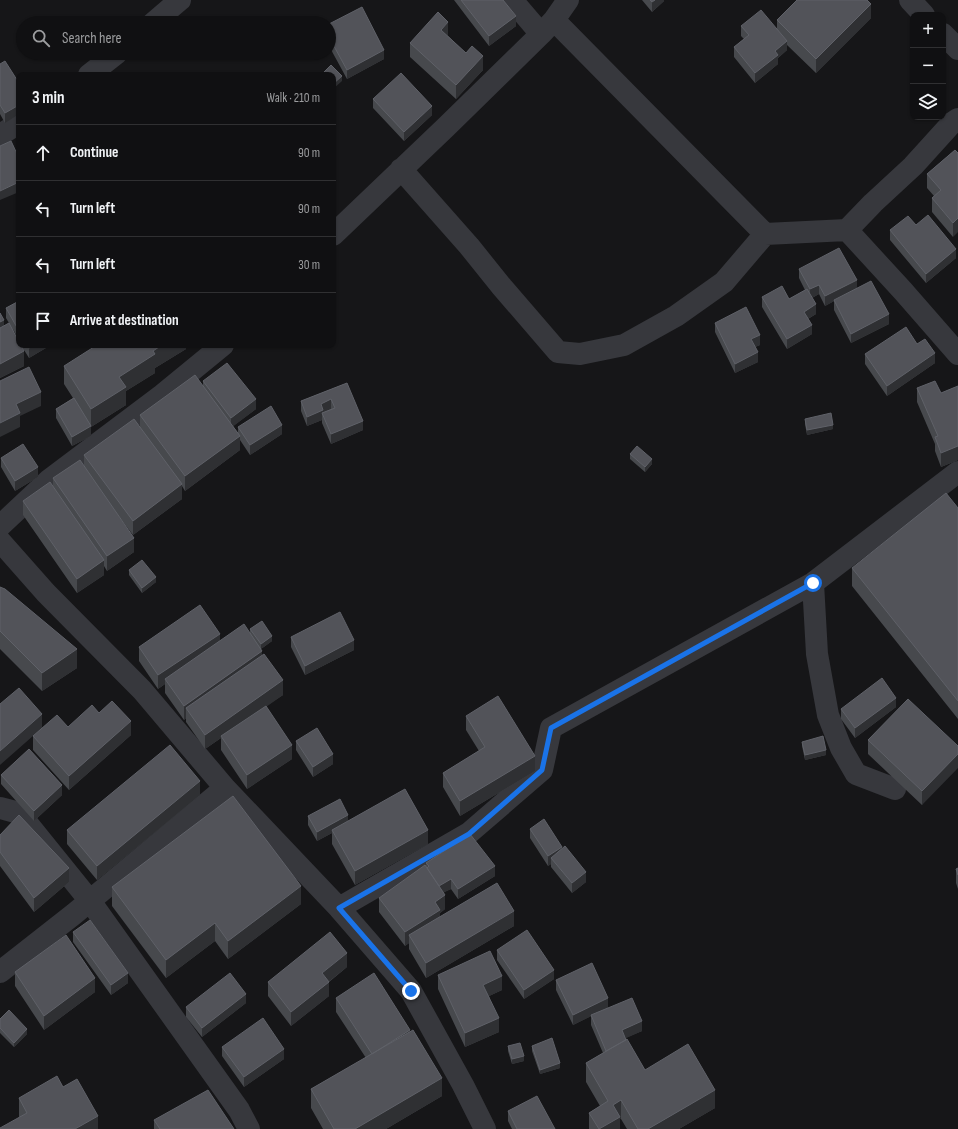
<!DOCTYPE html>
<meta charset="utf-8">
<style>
body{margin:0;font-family:"Sofia Sans Condensed",sans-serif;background:#1e1e20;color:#f1f3f6}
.controls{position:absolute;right:12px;top:12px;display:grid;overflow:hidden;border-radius:8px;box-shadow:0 1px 3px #0004}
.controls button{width:36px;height:36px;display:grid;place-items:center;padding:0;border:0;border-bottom:1px solid #303032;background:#101012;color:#f1f3f6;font:20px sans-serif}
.stop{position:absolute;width:12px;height:12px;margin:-9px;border:3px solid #1a73e8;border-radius:50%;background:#fff}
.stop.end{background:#1a73e8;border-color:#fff;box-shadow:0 1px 4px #0008}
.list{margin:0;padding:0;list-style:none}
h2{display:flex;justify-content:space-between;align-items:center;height:52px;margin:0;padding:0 16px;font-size:17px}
h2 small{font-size:13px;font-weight:400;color:#9c9d9f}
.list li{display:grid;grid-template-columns:26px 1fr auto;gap:12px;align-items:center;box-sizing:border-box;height:56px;padding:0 16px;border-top:1px solid #303032}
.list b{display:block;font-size:15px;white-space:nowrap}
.list em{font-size:13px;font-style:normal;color:#9c9d9f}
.icon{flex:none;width:22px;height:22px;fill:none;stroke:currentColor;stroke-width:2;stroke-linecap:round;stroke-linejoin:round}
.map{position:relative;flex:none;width:958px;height:1129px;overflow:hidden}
.search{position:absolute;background:#101012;box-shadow:0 1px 3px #0004;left:16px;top:16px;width:320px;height:44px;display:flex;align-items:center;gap:10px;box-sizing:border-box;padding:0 14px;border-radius:22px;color:#9c9d9f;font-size:15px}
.panel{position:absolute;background:#101012;box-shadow:0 1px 3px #0004;left:16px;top:72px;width:320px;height:276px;border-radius:8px}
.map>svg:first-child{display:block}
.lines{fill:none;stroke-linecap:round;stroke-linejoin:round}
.minor{stroke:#37383d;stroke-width:22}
.wall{fill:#47494d}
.shaded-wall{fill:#2f3033}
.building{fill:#525359;stroke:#5f6168}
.route{stroke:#1a73e8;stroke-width:5}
</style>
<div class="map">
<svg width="958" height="1129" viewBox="0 0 958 1129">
<rect width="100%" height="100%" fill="#161618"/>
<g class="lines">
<path class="minor" d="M512 0 541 34
M910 0 924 15
M554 20 765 234
M153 23 180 0
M943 34 958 49
M89 75 117 53
M0 135 19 123
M401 169 469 246 502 287 558 352 580 354 624 345 676 316 724 282 765 234 847 230 903 291 958 354
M847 230 873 203 913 166 952 123 958 119
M333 235 446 127 541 34 554 20 568 0
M0 526 49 480 162 395 223 345
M0 541 46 593 142 690 225 788 339 908 411 991 463 1085 485 1129
M813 583 817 654 828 715 841 748 856 774 895 789
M0 808 19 813 90 901 239 1110 249 1129
M339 908 469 833 542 770 551 728 813 583 958 472
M0 972 74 914 225 788"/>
</g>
<path class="wall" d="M454 0H503L516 26 489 46Z
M642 0H664V1L652 12Z
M871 18 816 73 787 45V50L778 58V64L755 83 734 57V47L744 39 741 36V26L777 28V20Z
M329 24 384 59 347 79 329 46Z
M448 36 483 70 456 99 410 57V43Z
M0 64 19 83 5 123 0 114Z
M373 99 432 115 404 141 373 108Z
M955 150 953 237 932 212V198L934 196 927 188V174Z
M916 225 956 258 926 283 890 240V230Z
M799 269 857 289 889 324 851 343 834 310V301L825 306 819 294 812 298 816 314 808 319 812 334 787 349 762 307V297L789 299 805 290 799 278Z
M19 301V341L13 329 24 366 0 378V313L4 326 9 323 6 318V308Z
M715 323 760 345 755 347 758 362 735 373 715 332Z
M917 344 935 363 887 396 865 364V354Z
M21 345H51L29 358Z
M186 345V349L155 368V373L126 391V405L91 427V436L72 446 56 418V409L73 398 64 384V366Z
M203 381 256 409 233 426 238 433V427L282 434 250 455 240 440V450L185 491 182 486V499L133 535 117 514 134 552 107 571 104 566V575L77 593 23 515V501L53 487V478L84 466V455L140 428V415L203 385Z
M347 383 363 430 331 444 322 423V420L307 426 301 411V401Z
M958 386V460L941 467 935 451V444L917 402V388L941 393Z
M805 419 833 429 807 435 805 424Z
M630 454 652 464 645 472 630 459Z
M1 458 38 477 15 491 1 467Z
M958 508V719L852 586V568Z
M129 570 156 582 142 593 129 575Z
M0 587 77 668 42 691 0 649Z
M250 629 272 641 261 649 262 655 283 695 266 706 292 759 247 789 221 750V738L205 749 186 722V718L184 720 165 693V684L158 689 139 661V647L220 641 250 633Z
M291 637 354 650 305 675 291 647Z
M896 707 855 738 841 719V709Z
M99 713 131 735 69 790 33 750V736L68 727Z
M466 716 535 771 460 816 443 787V773L479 751 466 730Z
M868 740 958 746 922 805 868 754Z
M296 741 333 764 313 777 296 750Z
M802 742 826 755 805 760 802 746Z
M1 775 62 795 34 821 1 784Z
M200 795 97 880 67 844V830Z
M308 816 348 821 428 844 355 885 332 844V833L317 841 308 825Z
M530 829 562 848 586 882 572 893 551 867V864L548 866 530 838Z
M0 835 69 882 34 912 0 866Z
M426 863 495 876 458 899 451 889 444 892 445 909 440 913V917L514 926 426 978 409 949V943L405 946 379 912V898L426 868Z
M958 868V889L956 883V869Z
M112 887 301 904 228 959 215 941 166 978 112 906Z
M73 932 128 983 111 995 73 942Z
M497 950 554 979 524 999 497 960Z
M347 967 329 982V996L291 1026 268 996V982Z
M15 972 95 992 44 1030 15 986Z
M438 975 502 990 489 996 499 1032 465 1047 438 989Z
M556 980 608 1008 642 1031 625 1038 645 1070 715 1108 679 1129H627L621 1119H620V1129H589V1113L600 1106 586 1082V1063L603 1053 591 1025V1016L573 1025 556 990Z
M336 998 410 1031 442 1096 386 1129H323L311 1108V1089L366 1058 336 1012Z
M246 1003 202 1037 186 1017V1007Z
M0 1019 27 1034 14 1047 0 1033Z
M508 1046 524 1061 512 1064 508 1051Z
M532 1046 560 1068 540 1074 532 1051Z
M222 1047 284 1059 244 1087 222 1056Z
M63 1087 98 1129 19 1117V1098Z
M508 1111 555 1129H512L508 1121Z
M154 1120 234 1129H154Z"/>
<path class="shaded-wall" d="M655 0H664V1L652 12V2Z
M871 4V18L816 73V59Z
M516 16V26L489 46V36Z
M448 22V36L441 44V30Z
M787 41V50L778 58V64L755 83V73L775 51Z
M384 50V59L347 79V70Z
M483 56V70L456 99V85Z
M342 76V81L333 89V84Z
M19 105V114L5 123V113Z
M432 106V115L404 141V132Z
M19 182V192L0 200V191Z
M958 218V232L953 237V223Z
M956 249V258L926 283V274Z
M857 280V289L825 306V296Z
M819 285V294L810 299V289Z
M816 304V314L804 321V312Z
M889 314V324L851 343V334Z
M4 320V334L0 336V322Z
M812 325V334L787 349V339Z
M760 335V345L751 349V339Z
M34 345H51L29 358V348Z
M162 345H186V349L155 368V373L126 391V405L91 427V436L72 446V437L91 426V409L119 377 153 351Z
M24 351V366L0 378V364Z
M758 352V362L735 373V364Z
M935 353V363L887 396V386Z
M41 392V406L20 416V427L0 437V423L16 404Z
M256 399V409L231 428V418Z
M331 399V409L322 413V420L307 426V417L321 404Z
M363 421V430L331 444V434Z
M282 425V434L250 455V445Z
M833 425V429L807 435V430Z
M240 436V450L185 491V476Z
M958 446V460L941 467V453Z
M652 459V464L645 472V467Z
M38 467V477L15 491V481Z
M182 484V499L133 535V521Z
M134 538V552L107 571V556Z
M104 560V575L77 593V579Z
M156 577V582L142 593V588Z
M220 634V648L165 679V684L158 689V675Z
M272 636V641L261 649V644Z
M354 640V650L305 675V666Z
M77 649V668L42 691V673Z
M262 651V665L186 708V718L184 720V706Z
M283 680V695L222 738 221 736V738L205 749V735Z
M896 698V707L855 738V728Z
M42 714V728L0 765V751Z
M131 721V735L69 790V776Z
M292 745V759L247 789V775Z
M826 750V755L805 760V755Z
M333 754V764L313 777V767Z
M958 754V768L922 805V791Z
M535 756V771L460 816V801Z
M200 781V795L97 880V866Z
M62 785V795L34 821V811Z
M348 815V824L332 830V833L317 841V832Z
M428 830V844L355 885V871Z
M562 847V857L551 858V864L548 866V856Z
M495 866V876L458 899V889Z
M69 868V882L34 912V898Z
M586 872V882L572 893V883Z
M451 879V889L437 896V887Z
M301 886V904L228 959V941Z
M445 895V909L440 913V925L409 935V943L405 946V932L435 902Z
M514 911V926L426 978V963Z
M215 923V941L166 978V960Z
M347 953V967L322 987V973Z
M554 970V979L524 999V990Z
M128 973V983L111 995V985Z
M502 976V990L483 999V985Z
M95 978V992L44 1030V1016Z
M329 982V996L291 1026V1012Z
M246 994V1003L202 1037V1028Z
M608 998V1008L573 1025V1015Z
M499 1018V1032L465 1047V1033Z
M642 1021V1031L622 1040V1030Z
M27 1029V1034L14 1047V1043Z
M410 1030V1044L372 1054Z
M284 1049V1059L244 1087V1077Z
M524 1056V1061L512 1064V1059Z
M560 1063V1068L540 1074V1070Z
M442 1078V1096L386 1129H355Z
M715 1090V1108L679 1129H648Z
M621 1100V1119H620V1129H599L613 1105Z
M98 1116V1129H75Z"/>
<path class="building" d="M461 0H503L516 16 489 36Z
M650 0H655L652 2Z
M797 0H867L871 4 816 59 777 20Z
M362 7 384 50 347 70 329 37V24Z
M761 10 787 41 775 51 778 55 755 73 734 47 749 35 741 26Z
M438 12 448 22 441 30 466 53 472 46 483 56 456 85 410 43Z
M5 61 19 83V105L5 113 0 105V64Z
M331 65 342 76 333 84V75H321Z
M401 73 432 106 404 132 373 99Z
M11 141 19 158V182L0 191V146Z
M955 150 958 153V218L953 223 932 198 941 190 927 174Z
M928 215 956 249 926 274 890 230 908 216 916 225Z
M839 248 857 280 825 296 819 285 810 289 799 269Z
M871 281 889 314 851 334 834 300Z
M782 286 789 299 807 289 816 304 804 312 812 325 787 339 762 297Z
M19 301V331L6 308Z
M746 307 760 335 751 339 758 352 735 364 715 323Z
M0 313 4 320 0 322Z
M9 323 19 342V345H21L24 351 0 364V328Z
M906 327 917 344 925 339 935 353 887 386 865 354Z
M27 345H34L29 348Z
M97 345H162L153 351 155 354 119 377 126 387 91 409 64 366Z
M227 363 256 399 231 418 203 381Z
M29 367 41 392 16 404 20 413 0 423V381Z
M195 375 240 436 185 476 140 415Z
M935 381 941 393 958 386V446L941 453 935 437 938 436 917 388Z
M347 383 363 421 331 434 322 413 335 408 331 399 321 404 323 410 307 417 301 401Z
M74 398 91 426 72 437 56 409Z
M271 406 282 425 250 445 238 427Z
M831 413 833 425 807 430 805 419Z
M134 419 182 484 133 521 84 455Z
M23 444 38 467 15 481 1 458Z
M637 446 652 459 645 467 630 454Z
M80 460 134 538 107 556 53 478Z
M50 482 104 560 77 579 23 501Z
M946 493 958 508V701L852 568Z
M142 560 156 577 142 588 129 570Z
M0 587 5 589 77 649 42 673 0 631Z
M200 605 220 634 158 675 139 647Z
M340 612 354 640 305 666 291 637Z
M262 621 272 636 261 644 250 629Z
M244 624 262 651 184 706 165 679Z
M264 654 283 680 205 735 186 708Z
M882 678 896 698 855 728 841 709Z
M19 688 42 714 0 751V704Z
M498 696 535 756 460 801 443 773 485 747 466 716Z
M908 699 958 746V754L922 791 868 740Z
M112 701 131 721 69 776 33 736 57 715 68 727 92 705 99 713Z
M266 706 292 745 247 775 221 736Z
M317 728 333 754 313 767 296 741Z
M823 736 826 750 805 755 802 742Z
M170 745 200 781 97 866 67 830Z
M29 749 62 785 34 811 1 775Z
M405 789 428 830 355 871 332 830Z
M233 796 301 886 228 941 215 923 166 960 112 887Z
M340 799 348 815 317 832 308 816Z
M19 815 69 868 34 898 0 852V835Z
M544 819 562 847 548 856 530 829Z
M470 834 495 866 458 889 451 879 439 886 427 868 429 866 426 863Z
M565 846 586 872 572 883 551 858Z
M425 865 445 895 435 902 440 910 405 932 379 898Z
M958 868V875L956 869Z
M497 883 514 911 426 963 409 935Z
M90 920 128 973 111 985 73 932Z
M527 930 554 970 524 990 497 950Z
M330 932 347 953 322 973 329 982 291 1012 268 982Z
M66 935 95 978 44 1016 15 972Z
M490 951 502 976 483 985 499 1018 465 1033 438 975Z
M592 963 608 998 573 1015 556 980Z
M230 973 246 994 202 1028 186 1007Z
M374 973 410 1030 372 1054 336 998Z
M632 998 642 1021 622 1030 626 1040 606 1051 591 1015Z
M9 1010 27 1029 14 1043 0 1028V1019Z
M263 1018 284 1049 244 1077 222 1047Z
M413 1030 442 1078 355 1129H334L311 1089Z
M552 1038 560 1063 540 1070 532 1046Z
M627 1039 645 1070 688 1044 715 1090 648 1129H638L621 1100 613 1105 620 1117 599 1129 589 1113 608 1101 586 1063Z
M520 1043 524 1056 512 1059 508 1046Z
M57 1076 63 1087 77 1079 98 1116 75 1129H0V1128L27 1113 19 1098Z
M208 1090 234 1129H160L154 1120Z
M537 1096 555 1129H517L508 1111Z"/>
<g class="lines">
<path class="route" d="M411 991 339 908 469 834 542 770 551 728 813 583"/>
</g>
</svg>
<div class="controls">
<button>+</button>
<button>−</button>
<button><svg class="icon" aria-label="layers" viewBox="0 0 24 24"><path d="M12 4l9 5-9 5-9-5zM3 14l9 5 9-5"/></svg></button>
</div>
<div class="stop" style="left:813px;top:583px"></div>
<div class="stop end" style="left:411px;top:991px"></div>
<div class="search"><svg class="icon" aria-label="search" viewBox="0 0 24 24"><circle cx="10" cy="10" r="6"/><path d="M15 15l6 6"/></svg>Search here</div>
<section class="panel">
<h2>3 min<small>Walk · 210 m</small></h2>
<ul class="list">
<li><svg class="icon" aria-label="ahead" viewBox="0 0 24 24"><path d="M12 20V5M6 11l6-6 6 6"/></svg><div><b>Continue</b></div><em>90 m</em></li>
<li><svg class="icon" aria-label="left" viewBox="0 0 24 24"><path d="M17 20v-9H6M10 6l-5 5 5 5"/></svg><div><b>Turn left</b></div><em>90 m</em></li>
<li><svg class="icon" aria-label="left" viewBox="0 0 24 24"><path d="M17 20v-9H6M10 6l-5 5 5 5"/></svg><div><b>Turn left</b></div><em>30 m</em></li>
<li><svg class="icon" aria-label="arrive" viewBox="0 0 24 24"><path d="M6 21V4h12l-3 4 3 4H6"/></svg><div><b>Arrive at destination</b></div></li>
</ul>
</section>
</div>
